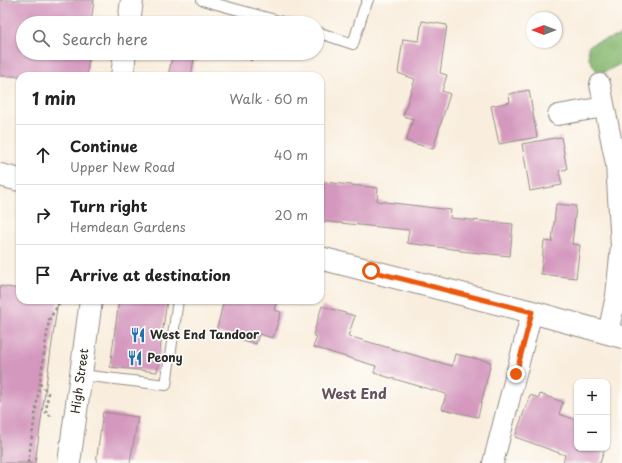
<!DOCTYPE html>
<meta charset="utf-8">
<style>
body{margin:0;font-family:"Playpen Sans",sans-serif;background:#f6f6f6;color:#222}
.controls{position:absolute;right:12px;bottom:12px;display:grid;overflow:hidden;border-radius:8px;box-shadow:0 1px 3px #0004}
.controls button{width:36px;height:36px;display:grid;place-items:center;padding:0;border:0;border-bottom:1px solid #e0e0e0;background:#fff;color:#222;font:20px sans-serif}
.compass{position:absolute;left:526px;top:12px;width:36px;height:36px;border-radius:50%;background:#fff;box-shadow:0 1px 3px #0004;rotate:270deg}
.stop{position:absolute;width:12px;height:12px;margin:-9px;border:3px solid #ea580c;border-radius:50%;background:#fff}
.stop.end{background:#ea580c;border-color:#fff;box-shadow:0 1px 4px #0008}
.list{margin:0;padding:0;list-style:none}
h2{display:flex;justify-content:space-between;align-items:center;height:52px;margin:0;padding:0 16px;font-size:17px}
h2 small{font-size:13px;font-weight:400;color:#767676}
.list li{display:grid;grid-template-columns:26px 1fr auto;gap:12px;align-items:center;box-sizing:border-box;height:60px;padding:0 16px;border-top:1px solid #e0e0e0}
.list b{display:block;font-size:15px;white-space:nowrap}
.list p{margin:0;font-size:13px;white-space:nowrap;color:#767676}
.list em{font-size:13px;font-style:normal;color:#767676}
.icon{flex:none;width:22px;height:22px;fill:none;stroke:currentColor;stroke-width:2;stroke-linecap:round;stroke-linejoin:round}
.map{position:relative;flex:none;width:622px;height:463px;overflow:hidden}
.search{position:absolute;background:#fff;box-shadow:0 1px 3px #0004;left:16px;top:16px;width:308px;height:44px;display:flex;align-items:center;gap:10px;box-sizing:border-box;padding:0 14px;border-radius:22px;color:#767676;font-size:15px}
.panel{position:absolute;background:#fff;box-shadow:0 1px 3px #0004;left:16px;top:72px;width:308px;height:232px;border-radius:12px}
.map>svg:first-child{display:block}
.forest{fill:#87b770;stroke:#59714e}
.building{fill:#d497be}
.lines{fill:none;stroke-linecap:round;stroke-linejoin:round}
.service-casing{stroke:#928c84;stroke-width:12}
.minor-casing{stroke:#928c84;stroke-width:22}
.tertiary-casing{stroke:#928c84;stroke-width:24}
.secondary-casing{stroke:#928c84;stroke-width:24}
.path{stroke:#928c84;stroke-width:2.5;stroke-dasharray:3 3;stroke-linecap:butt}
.service{stroke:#fff;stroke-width:10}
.minor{stroke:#fff;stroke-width:20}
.tertiary{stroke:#fff;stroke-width:22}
.secondary{stroke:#fff;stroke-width:22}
.route{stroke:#ea580c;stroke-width:5}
.labels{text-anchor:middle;stroke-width:3.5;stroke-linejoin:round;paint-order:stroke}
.poi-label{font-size:12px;font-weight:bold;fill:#2b2b2b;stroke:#fdfcf7;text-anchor:start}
.street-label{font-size:12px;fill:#2b2b2b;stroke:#fdfcf7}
.quarter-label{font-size:14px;font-weight:bold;fill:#66515e;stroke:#fdfcf7}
</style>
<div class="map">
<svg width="622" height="463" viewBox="0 0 622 463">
<rect width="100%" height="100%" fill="#fdfcf7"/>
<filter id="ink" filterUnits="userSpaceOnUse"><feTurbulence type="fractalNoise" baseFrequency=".025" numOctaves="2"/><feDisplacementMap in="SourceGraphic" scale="8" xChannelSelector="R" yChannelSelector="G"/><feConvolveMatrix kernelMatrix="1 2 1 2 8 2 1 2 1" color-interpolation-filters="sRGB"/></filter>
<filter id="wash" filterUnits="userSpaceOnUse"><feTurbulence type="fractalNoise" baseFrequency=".012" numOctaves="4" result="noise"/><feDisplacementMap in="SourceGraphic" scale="16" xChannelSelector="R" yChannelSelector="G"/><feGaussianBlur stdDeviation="0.9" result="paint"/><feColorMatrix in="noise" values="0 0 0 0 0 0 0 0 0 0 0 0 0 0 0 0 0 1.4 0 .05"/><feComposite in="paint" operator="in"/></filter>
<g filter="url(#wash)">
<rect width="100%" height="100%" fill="#f9eede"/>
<path class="forest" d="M622 35V63L605 72 596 70 589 59 588 47 594 43Z"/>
<g id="blocks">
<path class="building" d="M0 0H94L91 23H23V53H89L87 76H0Z
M422 21 447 25 440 73 447 75 442 91 450 94 433 149 406 141 413 119 403 116 415 79 398 73 403 39 419 41Z
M173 53H195L191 76H168Z
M529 90 537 137 499 144 491 106 510 102 509 94Z
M561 137 567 169 559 171 562 185 530 191 522 144Z
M324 182 378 188 377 201 451 210 450 218 513 224 510 256 460 251V250L407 243 409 230 320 221Z
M556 204 576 206 572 244 580 245 576 278 541 274 544 241 552 242Z
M0 286 20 289V300H58L35 463H0Z
M119 300H167L157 372 110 367Z
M224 300H277L274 310 281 312 273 338 259 334 256 344 216 332Z
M322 306 355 316 348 336 452 366 455 354 491 362 478 417 442 409 446 394 374 373 376 366 313 347 317 337 313 335Z
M540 394 563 402 559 414 577 420V448H605L600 463H563L565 455 515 437 530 395 539 398Z
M103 412 138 417 130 463H96Z"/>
</g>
</g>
<g filter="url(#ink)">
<use href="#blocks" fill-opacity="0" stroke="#928c84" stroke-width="1"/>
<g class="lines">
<g class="service-casing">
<path id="service" d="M202 0 286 23
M317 32 353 44 364 9 368 0
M81 375 166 385 178 300"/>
</g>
<g class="minor-casing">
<path id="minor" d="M600 84 616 164 621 246 616 296 608 333
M558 115 604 107
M493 463 532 312"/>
</g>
<g class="tertiary-casing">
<path id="tertiary" d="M0 175 20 180
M320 258 532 312 622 337"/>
</g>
<g class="secondary-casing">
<path id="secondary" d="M129 23 132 0
M122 76 125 53
M69 463 91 300"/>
</g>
<path class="path" d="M220 53 253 60
M197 60 199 53
M40 383 48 393 46 413 51 416
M28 463 49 320 61 300"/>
<use href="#service" class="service"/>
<use href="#minor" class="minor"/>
<use href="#tertiary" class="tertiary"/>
<use href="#secondary" class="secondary"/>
</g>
</g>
<g class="lines" filter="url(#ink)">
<path class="route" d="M371 271 532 312 516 374"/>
</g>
<defs>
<g id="restaurant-bare" transform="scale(1.2)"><path d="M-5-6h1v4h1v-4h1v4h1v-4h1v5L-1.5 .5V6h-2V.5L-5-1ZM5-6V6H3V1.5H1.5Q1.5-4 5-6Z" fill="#1f6fb2" stroke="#fdfcf7" stroke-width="2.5" paint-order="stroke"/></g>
</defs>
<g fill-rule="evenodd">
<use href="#restaurant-bare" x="138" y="335"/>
<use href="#restaurant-bare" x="135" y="358"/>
</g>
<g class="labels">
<g class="poi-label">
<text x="150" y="339">West End Tandoor</text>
<text x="147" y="362">Peony</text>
</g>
<g class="street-label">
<text transform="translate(80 381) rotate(-82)" y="4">High Street</text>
</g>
<g class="quarter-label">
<text x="354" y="399">West End</text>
</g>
</g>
</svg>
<div class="controls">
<button>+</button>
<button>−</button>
</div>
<svg class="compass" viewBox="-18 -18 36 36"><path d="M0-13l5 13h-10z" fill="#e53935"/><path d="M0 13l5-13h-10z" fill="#767676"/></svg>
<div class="stop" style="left:371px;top:271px"></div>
<div class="stop end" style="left:516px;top:374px"></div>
<div class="search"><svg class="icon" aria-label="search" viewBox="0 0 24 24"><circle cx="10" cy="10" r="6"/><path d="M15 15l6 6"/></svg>Search here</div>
<section class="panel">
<h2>1 min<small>Walk · 60 m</small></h2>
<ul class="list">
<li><svg class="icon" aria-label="ahead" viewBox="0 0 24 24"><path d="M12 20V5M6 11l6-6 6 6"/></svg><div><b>Continue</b><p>Upper New Road</p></div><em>40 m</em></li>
<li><svg class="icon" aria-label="right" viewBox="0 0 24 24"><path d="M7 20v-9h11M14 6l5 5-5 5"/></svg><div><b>Turn right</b><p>Hemdean Gardens</p></div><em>20 m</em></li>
<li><svg class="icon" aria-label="arrive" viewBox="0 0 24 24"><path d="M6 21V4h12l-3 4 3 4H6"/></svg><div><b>Arrive at destination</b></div></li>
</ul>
</section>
</div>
